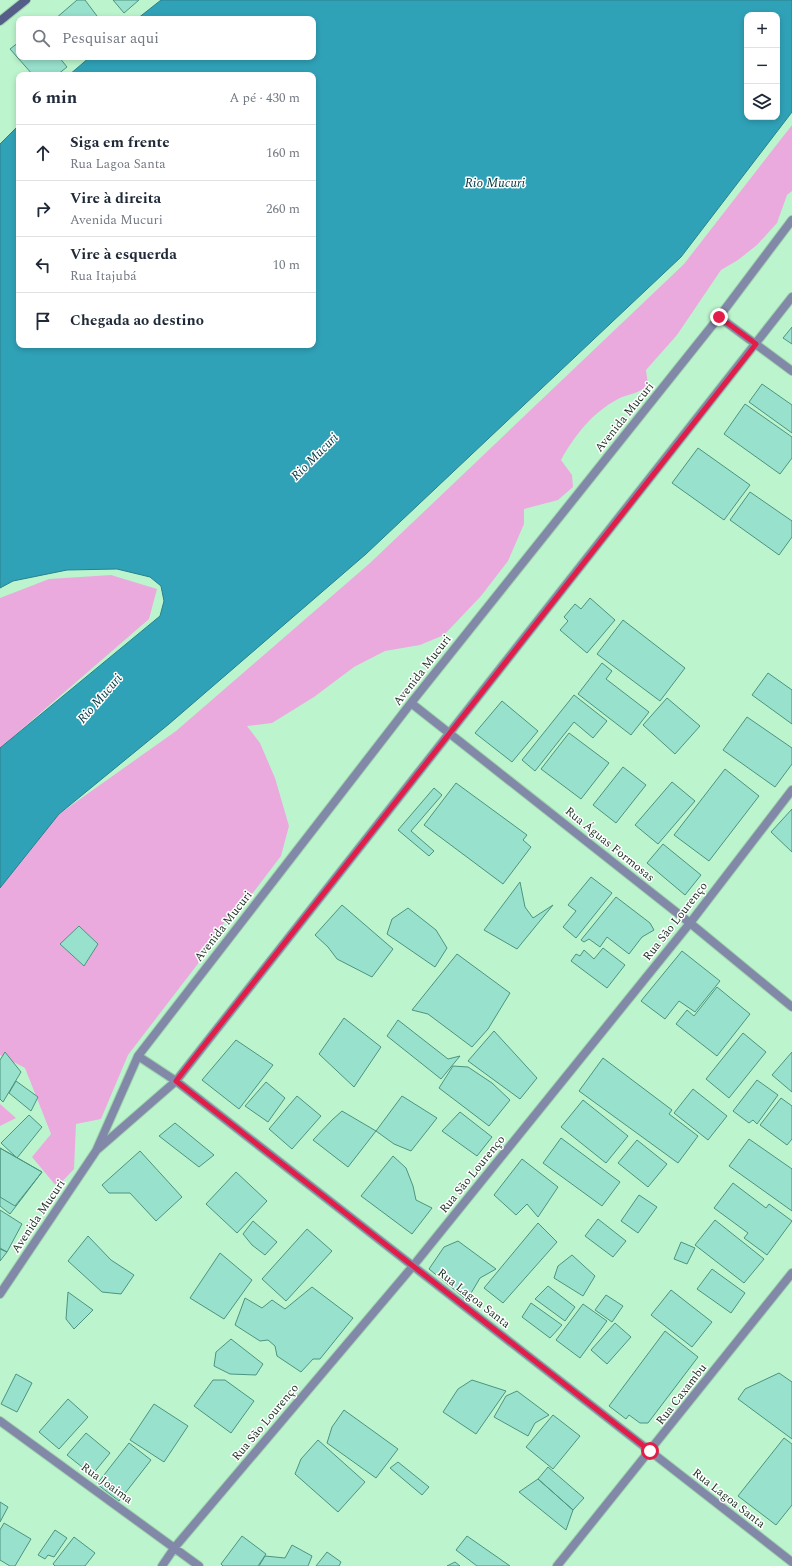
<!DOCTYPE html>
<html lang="pt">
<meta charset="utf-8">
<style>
body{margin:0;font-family:Spectral,serif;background:#f2f2f3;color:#1f2937}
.controls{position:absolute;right:12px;top:12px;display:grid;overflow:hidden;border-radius:8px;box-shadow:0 2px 6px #0003}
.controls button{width:36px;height:36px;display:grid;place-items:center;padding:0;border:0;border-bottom:1px solid #e0e1e3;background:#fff;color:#1f2937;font:20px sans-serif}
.stop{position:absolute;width:12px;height:12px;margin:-9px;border:3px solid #e11d48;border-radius:50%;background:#fff}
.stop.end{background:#e11d48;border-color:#fff;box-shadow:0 1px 4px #0008}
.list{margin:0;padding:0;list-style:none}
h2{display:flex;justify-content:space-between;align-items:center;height:52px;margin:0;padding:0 16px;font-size:17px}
h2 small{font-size:13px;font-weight:400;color:#747a83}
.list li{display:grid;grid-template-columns:26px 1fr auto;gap:12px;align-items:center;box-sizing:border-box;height:56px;padding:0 16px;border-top:1px solid #e0e1e3}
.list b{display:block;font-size:15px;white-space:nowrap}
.list p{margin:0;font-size:13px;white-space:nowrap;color:#747a83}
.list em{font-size:13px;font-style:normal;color:#747a83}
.icon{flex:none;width:22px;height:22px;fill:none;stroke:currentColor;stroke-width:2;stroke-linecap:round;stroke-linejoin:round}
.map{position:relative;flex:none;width:792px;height:1566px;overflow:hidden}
.search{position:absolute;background:#fff;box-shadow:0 2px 6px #0003;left:16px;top:16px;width:300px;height:44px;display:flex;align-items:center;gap:10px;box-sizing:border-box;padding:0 14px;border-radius:8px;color:#747a83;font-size:15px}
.panel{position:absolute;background:#fff;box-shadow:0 2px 6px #0003;left:16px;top:72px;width:300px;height:276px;border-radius:8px}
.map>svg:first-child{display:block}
.green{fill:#ebaade}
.water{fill:#30a2b8;stroke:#2a808b;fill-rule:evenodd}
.building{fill:#98e1cc;stroke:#4c9480}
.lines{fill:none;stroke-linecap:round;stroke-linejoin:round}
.street-casing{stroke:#9fd2ae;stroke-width:10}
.secondary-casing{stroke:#9fd2ae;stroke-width:10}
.street{stroke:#8289a8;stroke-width:8}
.secondary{stroke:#545e89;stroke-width:8}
.route{stroke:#e11d48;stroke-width:5}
.labels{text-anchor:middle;stroke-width:3;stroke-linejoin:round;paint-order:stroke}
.street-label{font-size:12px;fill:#1c3223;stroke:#fff}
.water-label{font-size:13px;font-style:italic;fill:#023740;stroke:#fff}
</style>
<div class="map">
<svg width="792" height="1566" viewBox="0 0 792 1566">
<rect width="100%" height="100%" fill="#bcf5cd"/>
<path class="green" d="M792 125V191L787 195 777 223 757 245 738 260 721 270 677 335 646 370 648 385C637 395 630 393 618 399 592 413 575 435 561 460L572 475 573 487 558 500 524 509V524L508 561 481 596 444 635 420 645 385 651 354 667 314 697 272 723 247 726 260 743 275 778 289 826 281 856 249 898 223 924 220 935 128 1055 101 1119 76 1124 74 1169 57 1187 32 1157 51 1134 25 1068 0 1055V888L59 814 176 731 370 563 684 264Z
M111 575 157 589 149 619 0 748V598L49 579Z
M0 1104 16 1118 0 1126Z"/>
<path class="water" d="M161 0H792V112L681 257 366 554 169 724 59 814 0 888V748L160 616 164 601 161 586 150 577 117 569 67 570 13 581 0 588V144L19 125V345H313V75H69L90 57H313V19H137ZM747 15H777V117H747Z"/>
<path class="building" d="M77 0H85L97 16 94 19H55Z
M113 0H139L124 13Z
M19 42V57H59L67 67 57 75H33L10 49Z
M792 327V344L783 338Z
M762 384 792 405V433L749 402Z
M745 404 792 437V458L780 474 724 434Z
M698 448 750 485 724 520 672 483Z
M750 492 792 521V537L779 555 730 520Z
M590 598 615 620 587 653 560 630 568 621 564 617 575 604 581 609Z
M623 620 685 668 660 701 597 654Z
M602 663 612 671 606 679 649 712 631 735 578 694Z
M768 673 792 690V724L752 695Z
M574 695 607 721 593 738 574 722 535 771 522 760Z
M667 698 700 726 675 754 643 725Z
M502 701 538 731 512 762 475 733Z
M747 717 792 748V764L775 787 723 750Z
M569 733 609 763 581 799 541 769Z
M623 767 646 785 616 823 593 805Z
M725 769 759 796 709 861 674 835Z
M672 782 695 801 658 844 635 825Z
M456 783 527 835 523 840 531 847 503 884 424 825Z
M434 788 442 795 411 831 434 851 429 856 398 830Z
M792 809V852L771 832Z
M663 844 701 875 685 895 647 863Z
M591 877 612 893 576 938 563 927 576 911 568 905Z
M520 882 525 907 533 918 553 905 517 949 484 930Z
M616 897 650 923 654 930 642 937 629 954 607 937 600 947 589 939 584 942 581 940Z
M342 905 393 949 372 977 337 959 328 947 315 935Z
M408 908 436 930 447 948 435 967 387 934 392 919Z
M79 926 98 944 84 966 60 944Z
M603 948 625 965 607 988 571 961 576 954 580 956 584 950 594 959Z
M682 951 720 981 695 1012 679 1001 665 1019 641 1001Z
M457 954 510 993 488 1029 472 1047 428 1014 412 1010Z
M717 987 750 1014 717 1056 676 1024 687 1010 694 1016Z
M344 1018 381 1047 354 1087 319 1054Z
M398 1020 448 1059 460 1056 441 1079 387 1036Z
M494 1031 537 1078 520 1099 468 1061Z
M743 1033 766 1052 729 1098 706 1079Z
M236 1040 273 1065 239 1109 202 1080Z
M5 1052 21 1072 3 1102 0 1099V1060Z
M792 1052V1092L772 1075Z
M603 1058 672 1110 669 1114 698 1136 678 1163 579 1091Z
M453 1066 468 1067 492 1083 510 1100 489 1126 439 1088Z
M757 1080 778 1095 757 1124 753 1120 749 1123 733 1111Z
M16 1081 38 1097 31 1111 9 1093Z
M266 1082 285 1098 268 1122 245 1106Z
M693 1089 727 1116 708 1140 674 1113Z
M297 1096 321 1116 292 1149 269 1129Z
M402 1096 437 1118 411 1151 394 1144 376 1131Z
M781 1098 792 1106V1139L787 1145 760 1125Z
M583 1100 628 1136 606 1163 561 1127Z
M342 1111 376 1131 348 1167 313 1140 332 1120Z
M460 1112 492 1137 477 1156 442 1131Z
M29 1115 42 1127 17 1158 1 1143Z
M175 1123 214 1155 199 1167 159 1136Z
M561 1138 620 1182 602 1206 543 1163Z
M749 1139 792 1169V1211L729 1166Z
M637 1140 667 1164 648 1187 618 1163Z
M0 1148 42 1172 15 1206 0 1197Z
M0 1148 42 1172 10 1214 0 1206Z
M140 1151 182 1197 156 1221 130 1193H109L102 1185Z
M393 1156 406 1168 413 1186 416 1200 432 1208 412 1234 361 1196Z
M522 1159 558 1187 538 1217 527 1204 516 1215 494 1195Z
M236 1172 267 1201 237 1233 206 1204Z
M733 1183 766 1208 769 1204 792 1221 767 1255 744 1238 748 1233 714 1208Z
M639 1195 657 1207 638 1233 621 1221Z
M0 1210 22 1224 7 1252 0 1248Z
M598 1219 626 1241 613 1257 585 1236Z
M715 1220 764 1259 744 1283 695 1245Z
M253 1221 277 1242 265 1255 252 1245 243 1234Z
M538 1223 557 1242 503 1303 484 1288Z
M307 1229 332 1251 286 1301 262 1279Z
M88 1236 111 1260 134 1275 121 1294 102 1292 68 1261Z
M458 1241 496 1269 480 1278 467 1300 429 1269 444 1247Z
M681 1242 695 1248 687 1264 674 1259Z
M0 1249 7 1252 0 1261Z
M220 1253 252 1280 224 1319 190 1298Z
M572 1255 595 1276 583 1296 554 1278 558 1266Z
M712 1269 745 1293 731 1313 697 1289Z
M548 1286 575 1307 565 1321 535 1299Z
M312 1287 353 1318 320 1359H313L301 1372 277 1356 275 1346 268 1340 260 1341 235 1325 245 1298 262 1308 272 1300 285 1309Z
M671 1290 712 1322 692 1347 651 1315Z
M68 1292 93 1310 74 1329 66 1319Z
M606 1295 623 1306 612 1322 595 1310Z
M531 1303 562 1325 550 1338 522 1317Z
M583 1304 607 1321 580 1358 556 1340Z
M615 1323 631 1337 607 1364 591 1350Z
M665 1331 698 1357 648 1423H640L629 1415 626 1419 609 1406Z
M231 1339 263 1364 256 1375 230 1374 214 1366 216 1352Z
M779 1373 792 1382V1439L738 1399 745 1389Z
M16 1374 32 1383 17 1412 1 1404Z
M213 1380H225L254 1401 231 1433 194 1406Z
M472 1380 506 1391 476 1434 443 1412 458 1389Z
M517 1391 549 1415 535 1423 528 1436 494 1417 506 1396Z
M68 1399 88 1417 59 1449 39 1432Z
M154 1404 188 1426 164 1462 130 1440Z
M344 1410 398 1449 376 1478 327 1443 332 1427Z
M553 1415 580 1436 553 1469 526 1447Z
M86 1433 110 1453 92 1475 67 1455Z
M784 1438 792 1444V1505L776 1525 738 1496Z
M318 1440 365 1482 338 1512 295 1474 301 1459Z
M129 1443 151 1460 119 1501 97 1484Z
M398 1462 429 1487 422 1495 390 1468Z
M548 1467 584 1498 573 1510 538 1479Z
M538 1479 573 1510 566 1530 519 1492Z
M0 1502 8 1507 0 1522Z
M4 1523 31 1539 15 1566H10L0 1560V1530Z
M55 1530 67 1538 54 1557 48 1555 45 1559 38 1555Z
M242 1536 266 1554 258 1566H223L221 1564Z
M467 1536 510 1566H477L456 1550Z
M74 1537 95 1553 85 1566H55L53 1564Z
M292 1545 312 1556 308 1566H259L265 1556 285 1558Z
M327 1552 341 1562 339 1566H316Z
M455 1562 460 1566H447Z"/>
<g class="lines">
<g class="street-casing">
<path id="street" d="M719 317 792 371
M411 703 690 923 792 1007
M138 1056 176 1081 792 1562
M98 1149 176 1081 792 297
M0 1294 96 1151 138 1056 411 703 719 317 792 220
M0 1421 199 1566
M162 1566 175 1547 413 1266 690 923 792 790
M557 1566 792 1273"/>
</g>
<g class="secondary-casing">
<path id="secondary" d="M0 21 26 0"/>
</g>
<use href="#street" class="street"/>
<use href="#secondary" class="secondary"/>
</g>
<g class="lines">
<path class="route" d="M650 1451 176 1081 756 344 719 317"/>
</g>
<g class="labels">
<g class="street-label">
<text transform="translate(624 417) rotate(-51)" y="4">Avenida Mucuri</text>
<text transform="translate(422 670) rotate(-52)" y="4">Avenida Mucuri</text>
<text transform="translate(610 844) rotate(39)" y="4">Rua Águas Formosas</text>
<text transform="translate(675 921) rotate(-52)" y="4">Rua São Lourenço</text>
<text transform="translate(223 926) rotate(-52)" y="4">Avenida Mucuri</text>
<text transform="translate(472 1174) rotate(-51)" y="4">Rua São Lourenço</text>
<text transform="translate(38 1216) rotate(-56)" y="4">Avenida Mucuri</text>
<text transform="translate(474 1298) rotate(38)" y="4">Rua Lagoa Santa</text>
<text transform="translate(681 1394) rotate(-52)" y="4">Rua Caxambu</text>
<text transform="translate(265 1422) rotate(-50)" y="4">Rua São Lourenço</text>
<text transform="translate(107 1483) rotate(36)" y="4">Rua Joaima</text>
<text transform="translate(729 1498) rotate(38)" y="4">Rua Lagoa Santa</text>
</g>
<g class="water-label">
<text x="495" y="187">Rio Mucuri</text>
<text transform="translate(314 456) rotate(-45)" y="5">Rio Mucuri</text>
<text transform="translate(99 698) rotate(-49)" y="5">Rio Mucuri</text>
</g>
</g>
</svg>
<div class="controls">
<button>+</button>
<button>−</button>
<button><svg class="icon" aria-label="layers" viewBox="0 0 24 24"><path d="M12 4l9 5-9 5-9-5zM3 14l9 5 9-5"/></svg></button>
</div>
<div class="stop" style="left:650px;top:1451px"></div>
<div class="stop end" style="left:719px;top:317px"></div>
<div class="search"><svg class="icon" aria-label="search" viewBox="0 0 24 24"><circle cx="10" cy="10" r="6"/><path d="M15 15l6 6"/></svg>Pesquisar aqui</div>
<section class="panel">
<h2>6 min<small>A pé · 430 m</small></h2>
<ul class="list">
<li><svg class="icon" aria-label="ahead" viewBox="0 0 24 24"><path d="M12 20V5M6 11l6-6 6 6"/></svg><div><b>Siga em frente</b><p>Rua Lagoa Santa</p></div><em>160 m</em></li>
<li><svg class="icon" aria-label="right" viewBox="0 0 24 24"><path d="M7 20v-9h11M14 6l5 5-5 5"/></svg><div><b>Vire à direita</b><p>Avenida Mucuri</p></div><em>260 m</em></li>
<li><svg class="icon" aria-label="left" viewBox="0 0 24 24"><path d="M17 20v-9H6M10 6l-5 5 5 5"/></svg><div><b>Vire à esquerda</b><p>Rua Itajubá</p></div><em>10 m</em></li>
<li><svg class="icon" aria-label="arrive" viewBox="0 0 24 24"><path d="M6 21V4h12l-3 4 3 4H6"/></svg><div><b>Chegada ao destino</b></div></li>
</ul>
</section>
</div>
